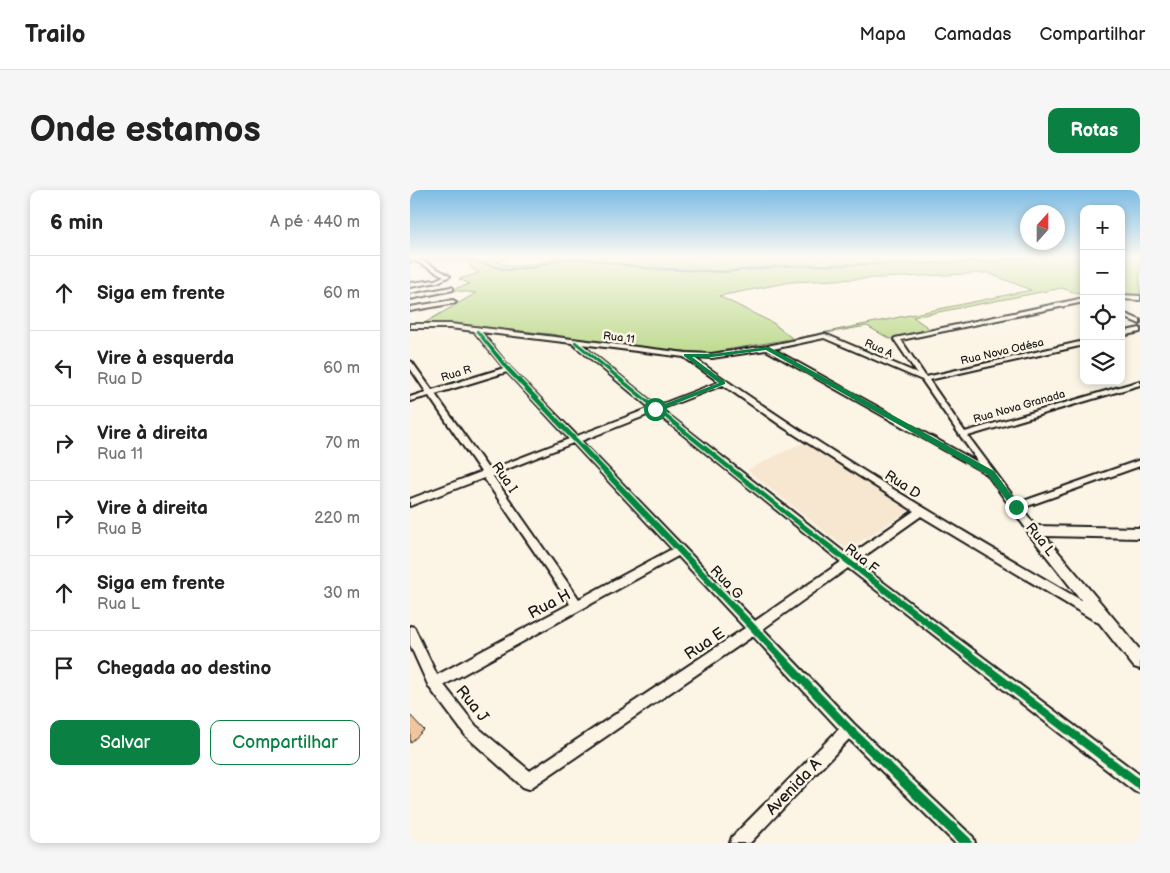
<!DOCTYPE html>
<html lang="pt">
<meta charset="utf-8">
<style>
body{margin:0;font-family:"Balsamiq Sans",sans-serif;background:#f6f6f6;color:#222}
.controls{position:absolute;right:15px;top:15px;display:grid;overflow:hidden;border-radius:10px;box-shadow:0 2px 8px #0003}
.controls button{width:45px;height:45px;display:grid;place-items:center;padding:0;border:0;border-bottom:1px solid #e0e0e0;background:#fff;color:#222;font:25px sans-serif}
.compass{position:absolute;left:610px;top:15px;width:45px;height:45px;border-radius:50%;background:#fff;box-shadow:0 2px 8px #0003;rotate:21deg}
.stop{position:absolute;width:15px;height:15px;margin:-11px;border:4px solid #0b8043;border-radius:50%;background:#fff}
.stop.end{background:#0b8043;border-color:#fff;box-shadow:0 1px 5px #0008}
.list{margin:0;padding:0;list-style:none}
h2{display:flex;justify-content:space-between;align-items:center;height:65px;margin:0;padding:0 20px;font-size:21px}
h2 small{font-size:16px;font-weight:400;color:#767676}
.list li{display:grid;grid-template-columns:32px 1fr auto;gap:15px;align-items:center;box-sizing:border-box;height:75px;padding:0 20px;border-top:1px solid #e0e0e0}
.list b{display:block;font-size:19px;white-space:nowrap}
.list p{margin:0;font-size:16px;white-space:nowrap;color:#767676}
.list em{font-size:16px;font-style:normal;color:#767676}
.actions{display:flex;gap:10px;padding:15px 20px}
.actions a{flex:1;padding:11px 0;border:1px solid #0b8043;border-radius:10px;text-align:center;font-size:18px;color:#0b8043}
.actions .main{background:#0b8043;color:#fff}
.icon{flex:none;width:28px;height:28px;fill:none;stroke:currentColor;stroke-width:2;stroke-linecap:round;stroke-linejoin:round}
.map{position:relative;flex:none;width:730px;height:653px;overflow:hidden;border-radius:10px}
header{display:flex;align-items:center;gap:30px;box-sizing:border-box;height:70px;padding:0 25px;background:#fff;border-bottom:1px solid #e0e0e0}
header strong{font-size:24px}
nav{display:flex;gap:28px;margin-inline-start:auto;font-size:18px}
.intro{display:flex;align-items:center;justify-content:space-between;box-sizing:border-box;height:120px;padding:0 30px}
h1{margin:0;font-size:35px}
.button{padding:12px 22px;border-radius:10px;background:#0b8043;color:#fff;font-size:18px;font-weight:700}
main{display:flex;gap:30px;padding:0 30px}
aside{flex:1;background:#fff;border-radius:10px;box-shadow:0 2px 8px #0003}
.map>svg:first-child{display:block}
.built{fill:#f8e7d0}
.green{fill:#c1dc94;stroke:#6e7c58;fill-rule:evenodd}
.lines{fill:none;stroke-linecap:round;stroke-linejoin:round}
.stream{stroke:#56838f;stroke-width:2}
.building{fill:#efc69f;stroke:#1c1c1c}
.minor-casing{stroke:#1c1c1c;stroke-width:4}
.tertiary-casing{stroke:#1c1c1c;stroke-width:4}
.minor{fill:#fcf5e5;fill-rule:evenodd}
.tertiary{fill:#fcf5e5;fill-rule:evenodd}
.cycleway-casing{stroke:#fcf5e5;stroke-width:3}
.cycleway{fill:#00873e;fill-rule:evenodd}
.route{fill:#0b8043}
.labels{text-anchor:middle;stroke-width:5;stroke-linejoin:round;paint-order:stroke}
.far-street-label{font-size:11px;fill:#1c1c1c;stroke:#fcf5e5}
.street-label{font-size:14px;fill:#1c1c1c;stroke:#fcf5e5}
.near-street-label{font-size:16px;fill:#1c1c1c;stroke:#fcf5e5}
</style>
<header>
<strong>Trailo</strong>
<nav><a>Mapa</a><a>Camadas</a><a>Compartilhar</a></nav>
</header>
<div class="intro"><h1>Onde estamos</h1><a class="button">Rotas</a></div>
<main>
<aside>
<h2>6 min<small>A pé · 440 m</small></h2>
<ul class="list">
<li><svg class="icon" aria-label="ahead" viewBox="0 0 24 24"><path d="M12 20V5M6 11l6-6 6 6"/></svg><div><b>Siga em frente</b></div><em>60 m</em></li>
<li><svg class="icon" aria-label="left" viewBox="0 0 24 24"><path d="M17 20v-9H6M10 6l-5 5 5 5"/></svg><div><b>Vire à esquerda</b><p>Rua D</p></div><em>60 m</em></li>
<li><svg class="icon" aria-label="right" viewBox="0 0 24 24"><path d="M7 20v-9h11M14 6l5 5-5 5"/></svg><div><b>Vire à direita</b><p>Rua 11</p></div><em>70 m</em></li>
<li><svg class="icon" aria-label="right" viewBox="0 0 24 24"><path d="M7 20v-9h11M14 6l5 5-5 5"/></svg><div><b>Vire à direita</b><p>Rua B</p></div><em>220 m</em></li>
<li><svg class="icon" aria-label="ahead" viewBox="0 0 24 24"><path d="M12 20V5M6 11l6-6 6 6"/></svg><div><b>Siga em frente</b><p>Rua L</p></div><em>30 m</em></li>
<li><svg class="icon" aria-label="arrive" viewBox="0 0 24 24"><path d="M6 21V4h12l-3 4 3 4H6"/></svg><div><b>Chegada ao destino</b></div></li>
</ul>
<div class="actions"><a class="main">Salvar</a><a>Compartilhar</a></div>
</aside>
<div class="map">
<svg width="730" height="653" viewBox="0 0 730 653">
<rect width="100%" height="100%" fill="#fcf5e5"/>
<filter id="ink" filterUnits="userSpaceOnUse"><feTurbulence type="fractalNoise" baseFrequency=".02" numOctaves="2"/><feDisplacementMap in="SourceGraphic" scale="10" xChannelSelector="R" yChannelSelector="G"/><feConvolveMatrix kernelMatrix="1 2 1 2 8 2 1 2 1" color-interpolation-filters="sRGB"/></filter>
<g filter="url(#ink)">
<path class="built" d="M98 67H146L112 75H93L87 72Z
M396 251 501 319 438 360 337 280Z"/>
<path class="green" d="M16 67 97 68 87 72C103 81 130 73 146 67H674V106L652 98 503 127 520 139 480 149 457 136 298 163 192 154 140 144 16 132 66 103 40 100 60 94 49 89 69 83 60 77 61 73 57 72 10 69ZM578 83 621 100 383 149 363 133 309 106 381 92Z
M711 67H730V105H711Z"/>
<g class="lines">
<path class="stream" d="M22 67 56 69 97 80 126 77 151 69H175L236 78 314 82 373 76 579 72 629 67"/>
</g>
<path class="building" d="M0 525 14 540 0 553Z"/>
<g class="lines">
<g class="minor-casing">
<path id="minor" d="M2 67H6L40 86 28 92 0 97V93L25 90 34 86 2 69Z
M41 97 43 98V100L0 109V105Z
M711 105 730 106V110L711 109Z
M674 108V112L491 150 516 187 674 151V155L519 190 555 242 730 191V195L558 246 608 313 730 270V276L612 318 629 341 624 345 620 344 577 284 356 160 302 168 283 167C415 262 555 343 695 424L697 428 695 432 691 433 687 432 511 326 446 372 730 585V603L724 601 438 378 353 439 444 534 563 647 565 653H545L439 549 340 653H320L322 647 429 539 343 446 119 599 113 597 56 546 19 497 0 455V436L4 437 27 485 160 414 74 288 0 316V309L71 282 19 206 0 211V207L16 202 0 178V171L2 172 22 200 94 178 64 141 40 138H0V134H40L276 163 302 164 357 156 415 144 507 183 484 149 485 148ZM71 142 162 153 240 218 167 246 100 178ZM414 148 512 190 569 273 363 159ZM171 154 274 167 309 192 247 216ZM97 182 159 249 79 280 25 204ZM313 195 373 237 504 321 439 366 251 219ZM245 222 431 372 345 431 171 251ZM163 253 262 359 169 409 82 285ZM268 366 335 438 120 581 66 536 34 495Z
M43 110 46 112 45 113 0 121V117Z
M711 122 730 130V134L711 126Z
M730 138V142L711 146V142Z"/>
</g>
<g class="tertiary-casing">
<path id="tertiary" d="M2 67H11L0 72Z
M624 336 730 338V348L635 346 730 460V479L724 477 619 344 618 341Z"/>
</g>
<use href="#minor" class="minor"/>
<use href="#tertiary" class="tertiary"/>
<g class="cycleway-casing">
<path id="cycleway" d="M66 140H68L100 178 442 536 561 649 562 653H549L436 542 96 180 66 142Z
M164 151H166L236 208 376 320 518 429 730 589V600L727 598C536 453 347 306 164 153Z"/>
</g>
<use href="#cycleway" class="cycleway"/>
</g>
</g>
<linearGradient id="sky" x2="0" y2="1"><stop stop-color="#7dbce3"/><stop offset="0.42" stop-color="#fefaf3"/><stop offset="1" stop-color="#fefaf3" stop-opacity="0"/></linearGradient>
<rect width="730" height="159" fill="url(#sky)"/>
<path class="route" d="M359 157 584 281 609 315V319H603L578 285 356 160 302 167H282L315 192V194L247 221 242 219 309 193 274 166V164H302Z"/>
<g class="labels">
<g class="far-street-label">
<text transform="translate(209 147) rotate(7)" y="4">Rua 11</text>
<text transform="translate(469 158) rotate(24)" y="4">Rua A</text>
<text transform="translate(592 161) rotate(-13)" y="4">Rua Nova Odésa</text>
<text transform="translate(46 183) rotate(-17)" y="4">Rua R</text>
<text transform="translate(609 216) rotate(-16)" y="4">Rua Nova Granada</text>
</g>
<g class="street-label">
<text transform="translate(95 287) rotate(55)" y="5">Rua I</text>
<text transform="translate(493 294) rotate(33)" y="5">Rua D</text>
<text transform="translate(631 349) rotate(51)" y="5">Rua L</text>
<text transform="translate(452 368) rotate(38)" y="5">Rua F</text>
<text transform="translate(317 392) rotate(46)" y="5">Rua G</text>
</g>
<g class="near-street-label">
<text transform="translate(139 413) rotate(-28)" y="6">Rua H</text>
<text transform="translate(294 453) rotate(-34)" y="6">Rua E</text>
<text transform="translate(63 513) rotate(51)" y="6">Rua J</text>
<text transform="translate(383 596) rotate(-46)" y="6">Avenida A</text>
</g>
</g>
</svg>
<div class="controls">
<button>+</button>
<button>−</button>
<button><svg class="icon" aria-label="locate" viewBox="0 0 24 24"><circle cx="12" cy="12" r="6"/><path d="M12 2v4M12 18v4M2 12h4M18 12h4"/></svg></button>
<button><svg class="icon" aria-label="layers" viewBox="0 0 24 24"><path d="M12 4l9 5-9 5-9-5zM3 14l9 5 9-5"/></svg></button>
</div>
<svg class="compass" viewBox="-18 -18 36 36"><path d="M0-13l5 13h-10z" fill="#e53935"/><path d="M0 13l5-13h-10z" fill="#767676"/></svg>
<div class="stop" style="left:245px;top:219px"></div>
<div class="stop end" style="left:606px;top:317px"></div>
</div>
</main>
